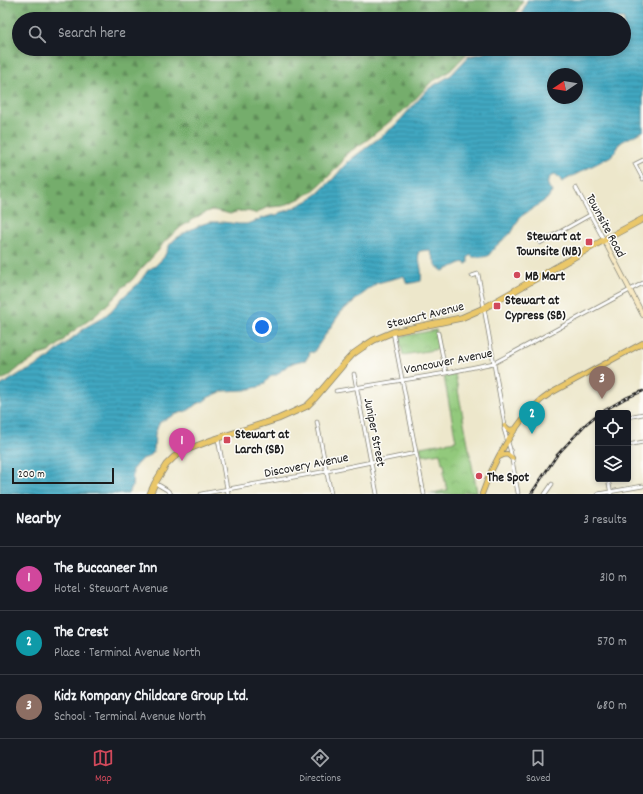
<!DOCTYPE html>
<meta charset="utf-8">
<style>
body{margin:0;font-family:Dekko,sans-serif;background:#20242c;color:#f1f3f6}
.controls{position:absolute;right:12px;bottom:12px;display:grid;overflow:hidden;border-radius:4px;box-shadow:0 2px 6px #0003}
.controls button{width:36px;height:36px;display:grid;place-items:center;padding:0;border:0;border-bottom:1px solid #363941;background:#171b24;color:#f1f3f6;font:20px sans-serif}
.compass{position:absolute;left:547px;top:68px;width:36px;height:36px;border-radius:50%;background:#171b24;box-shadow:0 2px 6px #0003;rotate:258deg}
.scale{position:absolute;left:12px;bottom:10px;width:102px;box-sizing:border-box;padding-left:4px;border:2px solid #1c1c1c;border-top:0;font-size:11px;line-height:14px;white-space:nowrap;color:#1c1c1c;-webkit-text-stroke:3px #fdfcf7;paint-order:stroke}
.you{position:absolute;left:262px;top:327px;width:14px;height:14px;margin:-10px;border:3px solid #fff;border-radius:50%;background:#1a73e8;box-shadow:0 0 0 6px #1a73e833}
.badge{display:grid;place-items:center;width:26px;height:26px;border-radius:50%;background:#d1495b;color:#fff;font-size:13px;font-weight:700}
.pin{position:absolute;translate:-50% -33px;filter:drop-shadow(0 1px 2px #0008)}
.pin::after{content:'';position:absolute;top:21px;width:14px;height:12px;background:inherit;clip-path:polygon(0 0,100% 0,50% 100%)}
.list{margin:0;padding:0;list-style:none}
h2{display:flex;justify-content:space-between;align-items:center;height:52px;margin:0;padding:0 16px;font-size:17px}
h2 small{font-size:13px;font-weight:400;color:#9ea1a6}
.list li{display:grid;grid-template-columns:26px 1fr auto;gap:12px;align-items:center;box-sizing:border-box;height:64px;padding:0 16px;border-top:1px solid #363941}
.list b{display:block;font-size:15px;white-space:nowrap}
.list p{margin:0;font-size:13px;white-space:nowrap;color:#9ea1a6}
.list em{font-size:13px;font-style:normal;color:#9ea1a6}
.icon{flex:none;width:22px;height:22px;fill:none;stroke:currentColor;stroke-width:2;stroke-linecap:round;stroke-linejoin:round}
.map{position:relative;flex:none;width:643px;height:494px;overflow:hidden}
.search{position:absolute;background:#171b24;box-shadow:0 2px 6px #0003;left:12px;right:12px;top:12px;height:44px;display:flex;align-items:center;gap:10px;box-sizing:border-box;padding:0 14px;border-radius:22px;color:#9ea1a6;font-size:15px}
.sheet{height:244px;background:#171b24}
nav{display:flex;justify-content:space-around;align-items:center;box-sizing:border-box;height:56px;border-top:1px solid #363941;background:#171b24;font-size:11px;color:#9ea1a6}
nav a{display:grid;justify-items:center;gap:2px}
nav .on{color:#d1495b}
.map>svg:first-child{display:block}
.forest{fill:url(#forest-firs);stroke:#486444}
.park{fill:url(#park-crowns);stroke:#57724c}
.water{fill:url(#water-rules);stroke:#2e626e;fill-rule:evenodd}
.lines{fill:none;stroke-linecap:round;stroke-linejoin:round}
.street-casing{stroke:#848274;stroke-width:4.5}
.secondary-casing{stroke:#848274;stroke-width:5.5}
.primary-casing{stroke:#848274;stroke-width:6}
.highway-casing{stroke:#848274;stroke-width:7}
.street{stroke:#fff;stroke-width:3}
.secondary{stroke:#f7e9c3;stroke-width:4}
.primary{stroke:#eac769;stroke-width:4.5}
.highway{stroke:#eac769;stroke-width:5.5}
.rail-casing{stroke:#1c1c1c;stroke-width:2.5}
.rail{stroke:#fdfcf7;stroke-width:1;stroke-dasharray:3;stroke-linecap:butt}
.poi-dot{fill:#d1495b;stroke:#fdfcf7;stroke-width:1.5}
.labels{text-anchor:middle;stroke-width:3;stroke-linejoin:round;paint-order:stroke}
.street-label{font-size:13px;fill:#1c1c1c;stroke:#fdfcf7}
.poi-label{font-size:13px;font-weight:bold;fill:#1c1c1c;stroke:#fdfcf7;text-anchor:start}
</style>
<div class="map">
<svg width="643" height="494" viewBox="0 0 643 494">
<defs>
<pattern id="forest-firs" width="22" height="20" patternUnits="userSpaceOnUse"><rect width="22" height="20" fill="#75ad6c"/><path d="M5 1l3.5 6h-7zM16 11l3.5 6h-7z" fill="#5f8c58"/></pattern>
<pattern id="park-crowns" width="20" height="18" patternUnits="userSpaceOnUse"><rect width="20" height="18" fill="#92c97c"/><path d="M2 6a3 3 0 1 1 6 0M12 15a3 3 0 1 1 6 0" fill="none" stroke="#7dac6b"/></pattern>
<pattern id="water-rules" width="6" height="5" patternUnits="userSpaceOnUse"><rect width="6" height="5" fill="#41a7c1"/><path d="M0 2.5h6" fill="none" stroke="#36879c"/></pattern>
</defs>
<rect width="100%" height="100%" fill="#fdfcf7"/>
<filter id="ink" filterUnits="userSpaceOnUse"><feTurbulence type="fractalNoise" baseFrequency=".025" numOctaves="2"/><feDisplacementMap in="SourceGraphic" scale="8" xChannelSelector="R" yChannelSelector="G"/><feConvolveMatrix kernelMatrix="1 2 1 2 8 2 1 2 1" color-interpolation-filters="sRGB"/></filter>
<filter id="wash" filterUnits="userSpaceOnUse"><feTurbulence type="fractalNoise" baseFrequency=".012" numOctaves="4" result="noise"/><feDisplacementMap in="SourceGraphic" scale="16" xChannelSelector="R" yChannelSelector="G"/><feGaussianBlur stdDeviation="0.9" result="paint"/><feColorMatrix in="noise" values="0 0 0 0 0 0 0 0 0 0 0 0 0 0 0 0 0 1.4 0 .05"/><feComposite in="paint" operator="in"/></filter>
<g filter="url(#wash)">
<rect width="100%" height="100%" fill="#ede7cb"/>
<path class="forest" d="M0 0H523C521 6 514 12 515 19H19V49H482L469 51 451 70 442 76 431 82 410 105 399 114 367 140 346 154 342 162 324 181 314 190 303 197 283 206 270 207 259 211 257 214C248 210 239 210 230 214L223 212 212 210 202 214 181 227 164 242 158 251 141 269 132 280 123 287 118 294 95 316 69 334 62 342 49 352 39 355 29 362 21 366 8 377 0 380Z"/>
<path class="park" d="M436 330 439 349 403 355 399 337Z
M455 374 477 492H465L463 494H429L447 490 443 472 445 471 444 463H442L440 453 422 456 420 447 456 441 444 377Z"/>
<path class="water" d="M527 0H643V131L623 141 618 145 615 152 611 156 569 178 562 182 559 177 556 175 551 176C545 183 548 185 552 192L547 199 520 217 512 232 496 246 488 256 483 257H473L470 255 468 258V263L466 264 463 262 443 271 437 267 430 251 427 250 420 251 418 253C419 262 423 272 421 281L407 284 404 276 377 283 359 297 341 312 313 353V352H310L309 355 306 360C293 361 285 366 277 375H273L270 377 262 386 245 390 223 391 209 397 204 401 195 405 189 410 174 415 160 422 158 426 155 434 154 450 152 453 148 457 142 459 136 465 133 469 132 487 128 494H0V386L21 373 29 370 49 358 60 348 86 327 102 318 111 311 123 297 138 284 148 270 155 266 164 257 170 244 175 239 188 231 200 225 210 222H222L238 224H247L260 219 273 215 276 216 279 213 289 210 307 201 317 194 333 179 344 166 350 160 392 128 402 118 428 89 451 75 469 56 483 53 490 49H624V19H519L521 17ZM553 74H577V98H553Z"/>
</g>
<g filter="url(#ink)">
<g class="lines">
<g class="street-casing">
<path id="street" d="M643 160 635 164 643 179
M576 188 604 240
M540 243 590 215
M472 276 478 274 505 426 504 429 510 449 518 493
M393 332 424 494
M438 333 446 373
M354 374 377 494
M336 391 446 373 494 363 643 283
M628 417 643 414
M317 422 331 494
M218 439 228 494
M628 445 643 442
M608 479 611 494
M155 483 167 490 171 494
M201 494 327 471 416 453
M545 494 552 484
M598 494 643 486"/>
</g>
<g class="secondary-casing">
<path id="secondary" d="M604 240 643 315"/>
</g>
<g class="primary-casing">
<path id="primary" d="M505 426 509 430 516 429
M499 457 503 455 507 454 512 458
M482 494C493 463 514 424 539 402 542 399 547 396 551 393L643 343"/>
</g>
<g class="highway-casing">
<path id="highway" d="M150 494 155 483 166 465 174 457 186 450 212 440 278 419 307 406 315 398 342 366 353 354 363 347 374 340 393 332 461 318 484 308 604 240 643 219"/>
</g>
<use href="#street" class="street"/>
<use href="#secondary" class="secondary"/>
<use href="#primary" class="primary"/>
<use href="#highway" class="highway"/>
<g class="rail-casing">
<path id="rail" d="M600 413 626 398 643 391
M531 494 557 455 586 424 598 414"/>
</g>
<use href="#rail" class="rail"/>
</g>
</g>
<g class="poi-dot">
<rect x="585" y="238" width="8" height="8" rx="2"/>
<circle cx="517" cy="275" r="4"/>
<rect x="493" y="302" width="8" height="8" rx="2"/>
<rect x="223" y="436" width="8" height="8" rx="2"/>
<circle cx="479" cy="476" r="4"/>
</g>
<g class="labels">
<g class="street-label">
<text transform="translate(607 225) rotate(62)" y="5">Townsite Road</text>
<text transform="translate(425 314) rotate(-14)" y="5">Stewart Avenue</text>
<text transform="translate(448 360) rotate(-11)" y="5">Vancouver Avenue</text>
<text transform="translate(376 432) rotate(79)" y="5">Juniper Street</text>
<text transform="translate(306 464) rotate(-11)" y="5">Discovery Avenue</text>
</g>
<g class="poi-label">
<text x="581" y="240" text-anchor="end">Stewart at<tspan x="581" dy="15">Townsite (NB)</tspan></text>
<text x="525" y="280">MB Mart</text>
<text x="505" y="304">Stewart at<tspan x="505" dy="15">Cypress (SB)</tspan></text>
<text x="235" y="438">Stewart at<tspan x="235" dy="15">Larch (SB)</tspan></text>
<text x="487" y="481">The Spot</text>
</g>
</g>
</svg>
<div class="controls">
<button><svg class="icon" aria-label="locate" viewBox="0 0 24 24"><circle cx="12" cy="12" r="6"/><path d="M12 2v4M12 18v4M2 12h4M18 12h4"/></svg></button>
<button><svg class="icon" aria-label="layers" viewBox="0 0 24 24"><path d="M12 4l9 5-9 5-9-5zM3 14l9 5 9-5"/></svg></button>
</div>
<svg class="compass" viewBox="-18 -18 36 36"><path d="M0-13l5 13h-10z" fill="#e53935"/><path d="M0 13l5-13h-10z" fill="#9ea1a6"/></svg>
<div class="scale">200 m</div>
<div class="you"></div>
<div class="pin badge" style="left:182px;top:461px;background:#d1479c">1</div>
<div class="pin badge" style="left:532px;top:434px;background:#0f9aa8">2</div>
<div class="pin badge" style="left:602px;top:399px;background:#8d6e63">3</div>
<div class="search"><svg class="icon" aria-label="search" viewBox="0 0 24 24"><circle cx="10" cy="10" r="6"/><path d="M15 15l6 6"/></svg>Search here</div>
</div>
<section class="sheet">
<h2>Nearby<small>3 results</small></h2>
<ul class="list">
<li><span class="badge" style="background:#d1479c">1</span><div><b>The Buccaneer Inn</b><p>Hotel · Stewart Avenue</p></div><em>310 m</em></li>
<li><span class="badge" style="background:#0f9aa8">2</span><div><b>The Crest</b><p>Place · Terminal Avenue North</p></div><em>570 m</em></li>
<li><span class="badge" style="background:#8d6e63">3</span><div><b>Kidz Kompany Childcare Group Ltd.</b><p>School · Terminal Avenue North</p></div><em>680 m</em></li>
</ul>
</section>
<nav>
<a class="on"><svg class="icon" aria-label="map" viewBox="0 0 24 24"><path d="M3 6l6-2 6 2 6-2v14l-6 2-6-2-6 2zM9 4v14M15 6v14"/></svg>Map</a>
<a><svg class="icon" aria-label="directions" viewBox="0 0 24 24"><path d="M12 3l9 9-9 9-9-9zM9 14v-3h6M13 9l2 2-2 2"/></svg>Directions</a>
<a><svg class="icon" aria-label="saved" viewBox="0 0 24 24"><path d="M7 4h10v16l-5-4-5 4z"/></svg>Saved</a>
</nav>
